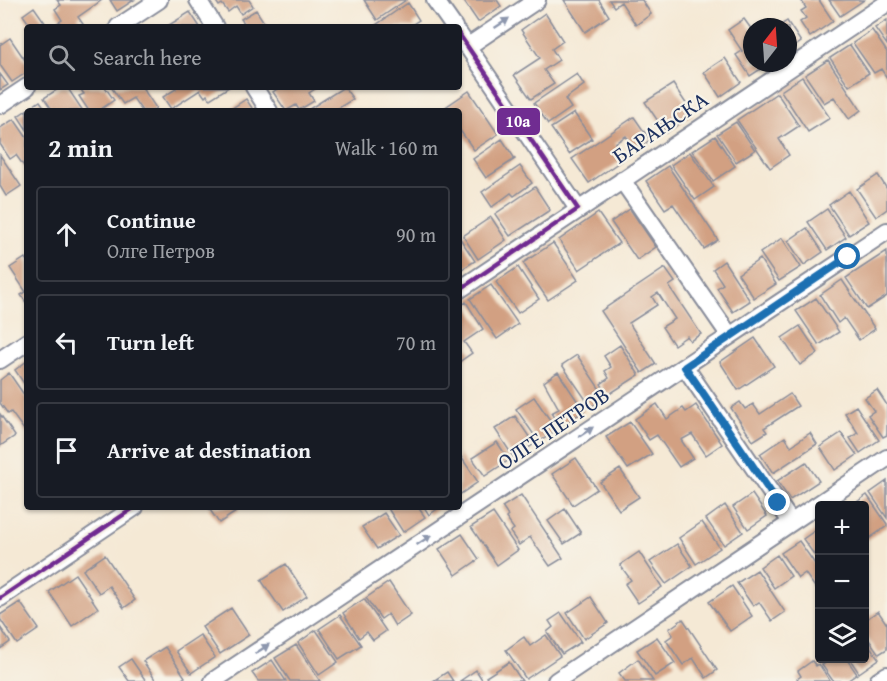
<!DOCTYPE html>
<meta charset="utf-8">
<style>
body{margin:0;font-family:"Gentium Book Plus",serif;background:#20242c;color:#f1f3f6}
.controls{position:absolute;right:18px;bottom:18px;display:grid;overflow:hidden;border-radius:6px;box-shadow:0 2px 4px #0004}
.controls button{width:54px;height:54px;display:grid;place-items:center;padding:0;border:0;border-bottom:2px solid #363941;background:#171b24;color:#f1f3f6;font:30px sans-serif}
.compass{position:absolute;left:743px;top:18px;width:54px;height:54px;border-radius:50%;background:#171b24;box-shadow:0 2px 4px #0004;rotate:17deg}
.stop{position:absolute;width:18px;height:18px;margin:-14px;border:4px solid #1f6fb2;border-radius:50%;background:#fff}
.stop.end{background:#1f6fb2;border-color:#fff;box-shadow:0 2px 6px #0008}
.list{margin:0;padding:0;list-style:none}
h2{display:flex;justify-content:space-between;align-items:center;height:78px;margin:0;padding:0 24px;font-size:26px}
h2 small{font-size:20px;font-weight:400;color:#9ea1a6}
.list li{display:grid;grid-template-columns:39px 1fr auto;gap:18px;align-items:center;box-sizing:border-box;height:96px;margin:0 12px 12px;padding:0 12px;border:2px solid #363941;border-radius:6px}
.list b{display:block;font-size:22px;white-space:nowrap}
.list p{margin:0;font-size:20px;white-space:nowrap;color:#9ea1a6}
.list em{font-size:20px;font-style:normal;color:#9ea1a6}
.icon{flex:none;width:33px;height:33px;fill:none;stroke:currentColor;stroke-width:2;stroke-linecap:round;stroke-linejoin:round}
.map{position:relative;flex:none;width:887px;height:681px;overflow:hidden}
.search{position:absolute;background:#171b24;box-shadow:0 2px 4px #0004;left:24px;top:24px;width:438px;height:66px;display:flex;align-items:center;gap:15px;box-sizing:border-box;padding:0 21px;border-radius:6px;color:#9ea1a6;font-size:22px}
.panel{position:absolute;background:#171b24;box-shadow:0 2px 4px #0004;left:24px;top:108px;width:438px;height:402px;border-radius:6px}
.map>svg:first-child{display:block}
.building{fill:#d2a082}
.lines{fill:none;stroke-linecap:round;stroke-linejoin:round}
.minor-casing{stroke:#888c9a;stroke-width:20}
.minor{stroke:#fff;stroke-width:16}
.bus-1-casing{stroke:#f7f3e8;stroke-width:9}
.bus-1{stroke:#702c91;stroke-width:4.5}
.oneway{fill:#8d97ae}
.route{stroke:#1f6fb2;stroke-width:8}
.labels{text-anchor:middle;stroke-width:4.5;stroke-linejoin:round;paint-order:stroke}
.street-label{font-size:22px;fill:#1b2f5e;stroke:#f7f3e8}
.line-badge{stroke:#f7f3e8;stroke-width:2}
.badge-label{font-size:16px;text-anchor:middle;font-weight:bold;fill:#fff}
</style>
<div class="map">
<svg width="887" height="681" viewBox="0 0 887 681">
<rect width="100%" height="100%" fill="#f7f3e8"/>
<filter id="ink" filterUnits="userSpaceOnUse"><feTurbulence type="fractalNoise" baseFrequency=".0167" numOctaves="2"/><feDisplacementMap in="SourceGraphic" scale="12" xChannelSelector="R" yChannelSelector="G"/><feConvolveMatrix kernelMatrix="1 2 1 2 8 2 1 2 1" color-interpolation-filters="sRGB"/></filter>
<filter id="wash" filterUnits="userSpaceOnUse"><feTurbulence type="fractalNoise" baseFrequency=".008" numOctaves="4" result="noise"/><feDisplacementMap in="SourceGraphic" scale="24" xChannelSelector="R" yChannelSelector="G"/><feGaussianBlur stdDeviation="1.35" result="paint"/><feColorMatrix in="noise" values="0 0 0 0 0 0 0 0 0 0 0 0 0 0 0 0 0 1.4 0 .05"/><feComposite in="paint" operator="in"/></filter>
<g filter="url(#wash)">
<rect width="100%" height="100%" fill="#f5e9d5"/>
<g id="blocks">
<path class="building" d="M57 0H102L78 17 85 27H58L56 24 62 20 55 9 61 5Z
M110 0H134L117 11Z
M215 0H249L253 6 241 14 236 6 228 12 222 4 219 6Z
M364 0H406L377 20Z
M463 0H497L501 6 478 22Z
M564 0H599L609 16 585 32Z
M609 0H642L651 14 636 25 621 2 614 7Z
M801 0H819L833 21 810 37 800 22 806 18 801 11 806 8Z
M829 0H864L840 16Z
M408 3 419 20 413 24 415 27H373Z
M34 7 48 27H27L30 25 23 15Z
M256 10 267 27H247L241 19Z
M190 12 200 27H166Z
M545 13 563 41 552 49 559 60 544 70 554 84 531 99 514 75 540 58 521 30Z
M744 19 752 30V63H770L750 76 736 55 742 51 728 30Z
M887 20V45L875 28Z
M787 21 801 42 788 51V27H778Z
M872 30 887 52V78L881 69 874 73 853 43Z
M10 38 27 63V72L12 82 0 65V45Z
M850 45 869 73 849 86 830 58Z
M725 58 741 82 720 97 704 72Z
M828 60 861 110 849 119 834 97 824 103 805 75Z
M0 74 8 85 0 90Z
M577 74 584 85 565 99 571 108 548 124 534 103Z
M802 77 830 118 808 132 781 91Z
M673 84 693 114 666 133 645 102Z
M61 87H67L83 111H53L44 98Z
M79 87H105L114 100 98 111H89L79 96 84 94Z
M111 87H142L156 108 152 111H142L133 98 123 104Z
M175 87H229L210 99 207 95 205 97 200 90 171 109 163 97 176 89Z
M280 87H318L309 93 314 101 299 110 296 105 286 111 273 92Z
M344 87 353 99 334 111H306Z
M469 91 498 134 474 150 459 129V111H447L444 108Z
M777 93 799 126 779 139 789 155 770 168 737 120Z
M246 99 254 111H228Z
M40 101 47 111H27V130L18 116Z
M574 113 592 139 569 154 551 128Z
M634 117 650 140 636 150 626 136 615 143 625 158 589 183 572 159Z
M14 119 27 138 26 169 16 155 10 159 0 144V128Z
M736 122 755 150 736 162 717 134Z
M715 136 735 166 713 181 692 151Z
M502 139 515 159 486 178 473 159Z
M690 152 714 187 695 200 671 165Z
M0 155 21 186 6 196 0 186Z
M520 166 532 183 514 196 511 193 492 207 482 192Z
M668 166 718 240 704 249 673 204 665 209 646 181Z
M878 175 887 189V209L876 217 857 189Z
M535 187 550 210 510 236 495 214Z
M849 191 869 222 849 235 829 205Z
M630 209 656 247 637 260 611 222Z
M827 209 846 237 827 250 808 222Z
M598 213 619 243 579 270 559 240Z
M491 217 506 240 478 259 463 236Z
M807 228 823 252 804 265 788 241Z
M459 237 475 261 459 271Z
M782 238 801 267 779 281 760 253Z
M553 243 578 280 548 300 523 263Z
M887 251V296L867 309 846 278Z
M25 258 27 261V304L21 295 26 292 10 268Z
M760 259 776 284 754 298 738 274Z
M724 261 750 301 733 312 717 288 723 284 713 269Z
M518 267 539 299 518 313 496 282Z
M665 268 675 282 669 286 701 334 690 341 687 336 674 345 662 327 675 319 658 293 652 297 657 305 629 323 656 364 642 373 601 311Z
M842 280 875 329 859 340 844 318 838 323 820 295Z
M491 285 518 324 497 339 470 299Z
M816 298 839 332 819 345 796 311Z
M466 302 483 329 464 342 472 353 459 362V307Z
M800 326 818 353 800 365 782 338Z
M755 338 774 366 738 390 720 362Z
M620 345 639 375 608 395 601 384 609 378 605 371 611 367 604 356Z
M577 355 605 397 591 407 562 365Z
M27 361V388L15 370Z
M558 372 584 411 560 427 551 413 559 409 544 382Z
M9 373 27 399V434L11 412 8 414 0 403V380Z
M877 390 887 405V435L883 437 868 415 874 411 865 398Z
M790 394 798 406 764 428 767 432 753 441 731 408 740 402 745 409 753 404 760 414Z
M534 397 557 430 539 442 516 409Z
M657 404 667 419 683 408 686 412 696 405 722 444 706 455 692 434 681 440 693 458 679 467 657 435 649 440 635 419Z
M856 406 879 440 860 453 850 438 858 433 845 413Z
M0 414 15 436 0 446Z
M515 416 534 444 514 458 495 429Z
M630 422 652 454 628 469 606 437Z
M810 433 817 444 773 473 760 454 785 437 791 446Z
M841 433 857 455 835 470 820 447Z
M497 442 509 460 485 476 472 458Z
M459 454 478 482 459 495Z
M576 458 597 489 573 505 552 474Z
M806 462 819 481 790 500 777 481Z
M620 469 639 497 619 510 600 482Z
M887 481V518L870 493Z
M752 494 767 516 748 529 733 507Z
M521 495 563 558 550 566 530 537 519 545 510 532 514 529 506 518 508 516 502 507Z
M867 495 887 524V526L867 540 864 535V506H851Z
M725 505 743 532 724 545 706 519Z
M208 507H237L239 510 219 523Z
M392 507H418L425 517 403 532 389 510Z
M424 507H440L429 515Z
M565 509 581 533 564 544 548 521Z
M384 513 399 535 377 549 362 527Z
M493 513 518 550 497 565 471 527Z
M702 522 720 548 696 564 679 538Z
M820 527V563L803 539Z
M462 534 479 559 456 575 439 549Z
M799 541 820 571V588L817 590 805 573 798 578 781 553Z
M677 544 692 566 666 584 650 562Z
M639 552 662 587 638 603 625 584 631 580 620 565Z
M105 555 135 600 124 608 109 586 99 593 83 570Z
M777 555 791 576 774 588 760 567Z
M286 564 307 596 283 612 261 580Z
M757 570 785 612 772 621 759 602 753 606 737 583Z
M75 574 98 608 72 626 49 592Z
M389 582 411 615 395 626 388 614 381 619 366 598Z
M732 586 752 616 730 631 709 602Z
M591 597 608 623 584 639 567 613Z
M364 599 386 631 373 640 367 632 359 638 343 613Z
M20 602 39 629 17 644 0 619V615Z
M231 608 249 635 220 654 202 627Z
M878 611 886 623 887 622V649L879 654 864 633V621Z
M561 613 581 642 562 654 547 632 553 627 549 621Z
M340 615 361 645 339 659 319 629Z
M683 619 717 670 706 678 693 658 683 665 666 640 673 635 669 629Z
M0 627 10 642 0 649Z
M316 630 338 662 319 675 298 643Z
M200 635 215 657 191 673 176 651Z
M546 635 560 656 526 679 506 650 524 637 530 646Z
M657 637 675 663 655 676 637 650Z
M864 638 879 659 859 673 849 658H864Z
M296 645 320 681H290L275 658Z
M165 647 185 677 179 681H156L143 661Z
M833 658H846L857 674 847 681H833L822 665Z
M131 659 146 681H129L119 667Z
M638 659 653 681H625L619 673Z
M272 660 286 681H258L252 673Z
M812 661 816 666 819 664 830 681H799L797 679 801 676 798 671Z
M509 662 522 681H489L486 677Z
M476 670 483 681H460Z
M447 672 453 681H433Z"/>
</g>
</g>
<g filter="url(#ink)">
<use href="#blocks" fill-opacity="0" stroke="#888c9a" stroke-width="1.5"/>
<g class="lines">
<g class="minor-casing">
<path id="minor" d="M198 0 215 27
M435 0 454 27
M118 27 159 0
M459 34 578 209
M467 47 537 0
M254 87 269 111
M0 105 27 87
M622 180 730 336
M459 290 887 3
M0 360 27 342
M685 367 791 522
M0 598 135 507
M213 681 887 231
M556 681 887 458
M878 681 887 675"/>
</g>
<use href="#minor" class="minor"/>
<g class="bus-1-casing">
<path id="bus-1" d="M459 34 578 209
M459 290 578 209
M0 598 135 507"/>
</g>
<use href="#bus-1" class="bus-1"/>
</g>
<defs><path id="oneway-solid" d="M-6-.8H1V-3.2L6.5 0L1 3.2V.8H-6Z" transform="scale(1.5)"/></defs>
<g class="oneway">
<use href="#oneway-solid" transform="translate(502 23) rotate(-34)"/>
<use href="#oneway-solid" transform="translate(586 432) rotate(-34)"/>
<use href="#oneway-solid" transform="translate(424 540) rotate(-34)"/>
<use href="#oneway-solid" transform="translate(262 649) rotate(-34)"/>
</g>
</g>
<g class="lines" filter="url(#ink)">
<path class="route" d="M778 503 685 367 848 257"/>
</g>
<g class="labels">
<g class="street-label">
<text transform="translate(660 127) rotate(-34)" y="8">БАРАЊСКА</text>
<text transform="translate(553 428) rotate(-34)" y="8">ОЛГЕ ПЕТРОВ</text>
</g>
</g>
<rect class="line-badge" x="496" y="107" width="45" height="29" rx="6" fill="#702c91"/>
<g class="badge-label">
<text x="518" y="127">10а</text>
</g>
</svg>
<div class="controls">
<button>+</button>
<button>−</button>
<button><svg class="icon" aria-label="layers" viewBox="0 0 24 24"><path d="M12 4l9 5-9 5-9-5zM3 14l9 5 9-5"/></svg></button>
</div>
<svg class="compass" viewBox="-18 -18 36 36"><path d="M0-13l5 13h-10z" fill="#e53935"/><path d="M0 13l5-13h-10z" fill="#9ea1a6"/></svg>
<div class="stop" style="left:848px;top:257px"></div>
<div class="stop end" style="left:778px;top:503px"></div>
<div class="search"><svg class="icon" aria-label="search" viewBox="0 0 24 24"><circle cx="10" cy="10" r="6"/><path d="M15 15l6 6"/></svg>Search here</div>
<section class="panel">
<h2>2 min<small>Walk · 160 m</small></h2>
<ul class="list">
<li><svg class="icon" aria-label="ahead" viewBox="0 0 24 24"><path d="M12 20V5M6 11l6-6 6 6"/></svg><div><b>Continue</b><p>Олге Петров</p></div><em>90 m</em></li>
<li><svg class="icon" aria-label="left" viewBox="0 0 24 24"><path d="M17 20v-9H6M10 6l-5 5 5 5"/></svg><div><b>Turn left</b></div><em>70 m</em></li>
<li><svg class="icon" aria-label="arrive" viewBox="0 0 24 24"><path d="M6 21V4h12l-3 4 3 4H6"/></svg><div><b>Arrive at destination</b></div></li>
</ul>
</section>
</div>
